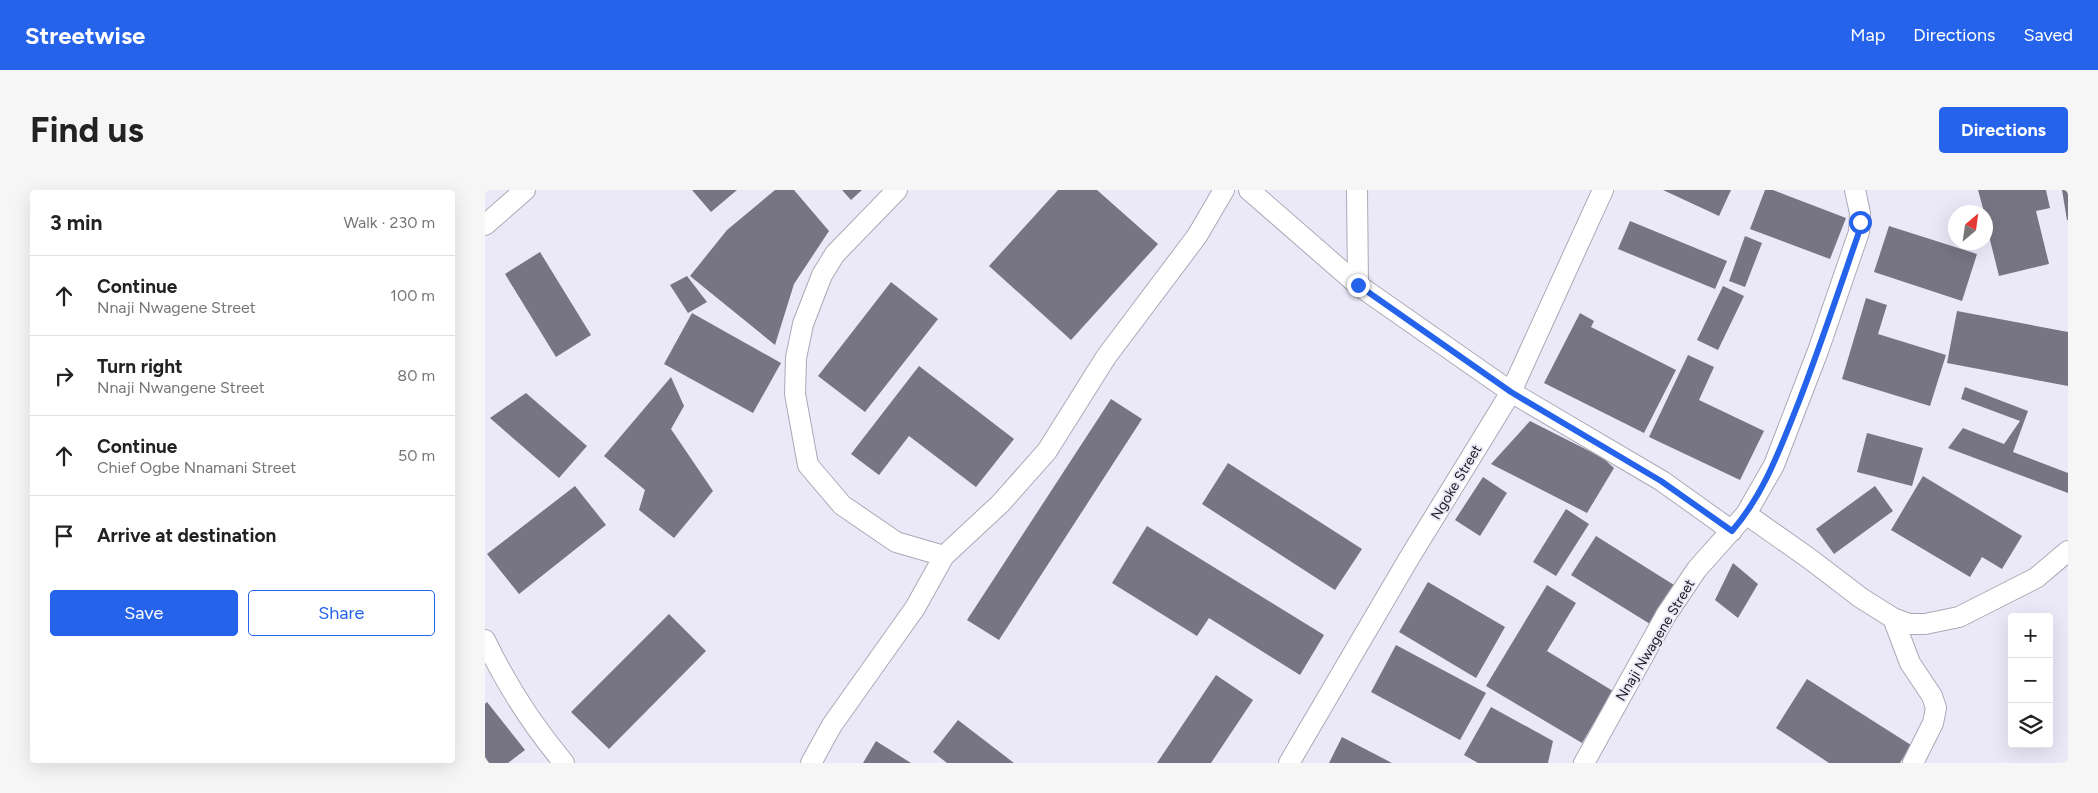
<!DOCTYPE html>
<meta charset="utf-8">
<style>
body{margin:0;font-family:Figtree,sans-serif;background:#f6f6f6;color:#222}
.controls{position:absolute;right:15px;bottom:15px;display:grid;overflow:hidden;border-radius:5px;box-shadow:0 5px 20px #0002}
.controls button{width:45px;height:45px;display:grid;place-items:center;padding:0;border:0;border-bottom:1px solid #e0e0e0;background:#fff;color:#222;font:25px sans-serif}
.compass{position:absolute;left:1463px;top:15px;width:45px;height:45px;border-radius:50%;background:#fff;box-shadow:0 5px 20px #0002;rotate:29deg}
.stop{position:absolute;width:15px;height:15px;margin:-11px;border:4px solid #2563eb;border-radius:50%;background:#fff}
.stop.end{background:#2563eb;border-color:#fff;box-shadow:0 1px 5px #0008}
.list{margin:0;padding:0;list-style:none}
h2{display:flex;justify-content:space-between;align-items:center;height:65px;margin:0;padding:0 20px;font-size:21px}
h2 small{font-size:16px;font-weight:400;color:#767676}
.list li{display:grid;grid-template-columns:32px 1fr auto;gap:15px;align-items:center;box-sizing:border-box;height:80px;padding:0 20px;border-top:1px solid #e0e0e0}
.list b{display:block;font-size:19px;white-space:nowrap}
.list p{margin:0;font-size:16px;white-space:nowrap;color:#767676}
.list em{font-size:16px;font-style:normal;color:#767676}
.actions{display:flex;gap:10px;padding:15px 20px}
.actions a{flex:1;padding:11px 0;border:1px solid #2563eb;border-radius:5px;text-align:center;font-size:18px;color:#2563eb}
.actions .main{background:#2563eb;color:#fff}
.icon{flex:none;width:28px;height:28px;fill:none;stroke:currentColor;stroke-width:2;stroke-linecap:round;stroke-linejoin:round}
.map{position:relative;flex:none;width:1583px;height:573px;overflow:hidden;border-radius:5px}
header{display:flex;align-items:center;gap:30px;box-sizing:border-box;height:70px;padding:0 25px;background:#2563eb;color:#fff}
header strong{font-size:24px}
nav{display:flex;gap:28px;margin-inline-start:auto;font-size:18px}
.intro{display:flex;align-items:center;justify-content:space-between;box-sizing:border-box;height:120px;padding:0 30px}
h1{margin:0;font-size:35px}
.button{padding:12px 22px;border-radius:5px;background:#2563eb;color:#fff;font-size:18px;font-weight:700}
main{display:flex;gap:30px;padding:0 30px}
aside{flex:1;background:#fff;border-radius:5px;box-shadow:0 5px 20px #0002}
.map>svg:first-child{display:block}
.building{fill:#777583}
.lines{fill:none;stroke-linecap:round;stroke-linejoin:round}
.minor-casing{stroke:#aba9b7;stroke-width:22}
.minor{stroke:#fff;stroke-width:20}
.route{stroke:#2563eb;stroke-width:6}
.labels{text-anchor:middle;stroke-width:4;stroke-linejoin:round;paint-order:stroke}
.street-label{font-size:14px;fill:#1c1b20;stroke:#ebe9f8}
</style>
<header>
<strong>Streetwise</strong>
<nav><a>Map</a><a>Directions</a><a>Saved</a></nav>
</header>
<div class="intro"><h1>Find us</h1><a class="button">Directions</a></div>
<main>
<aside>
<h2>3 min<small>Walk · 230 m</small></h2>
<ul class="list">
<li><svg class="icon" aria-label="ahead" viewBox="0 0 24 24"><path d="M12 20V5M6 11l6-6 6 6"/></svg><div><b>Continue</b><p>Nnaji Nwagene Street</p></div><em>100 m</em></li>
<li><svg class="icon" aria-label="right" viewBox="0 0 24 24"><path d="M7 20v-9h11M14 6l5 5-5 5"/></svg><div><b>Turn right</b><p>Nnaji Nwangene Street</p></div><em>80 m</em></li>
<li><svg class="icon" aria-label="ahead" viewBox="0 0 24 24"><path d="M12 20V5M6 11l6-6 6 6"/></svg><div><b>Continue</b><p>Chief Ogbe Nnamani Street</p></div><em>50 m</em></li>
<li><svg class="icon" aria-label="arrive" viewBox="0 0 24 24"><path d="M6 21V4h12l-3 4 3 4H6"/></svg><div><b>Arrive at destination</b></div></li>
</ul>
<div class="actions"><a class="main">Save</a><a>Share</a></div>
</aside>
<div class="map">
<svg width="1583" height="573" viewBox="0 0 1583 573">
<rect width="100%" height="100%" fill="#ebe9f8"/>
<path class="building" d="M207 0H252L226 22Z
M290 0H309L344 41 309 94 290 155 205 86 242 40Z
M357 0H377L366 10Z
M573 0H612L673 54 586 150 504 76Z
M1178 0H1246L1234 26Z
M1280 0H1288L1361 28 1345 69 1265 39Z
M1493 0H1561L1565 18 1551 21 1564 74 1514 86 1500 30V22H1499Z
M1577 0H1583V30H1582Z
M1145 31 1242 71 1230 99 1133 59Z
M1404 36 1492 64 1477 111 1389 82Z
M1260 46 1277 53 1260 97 1244 91Z
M55 62 106 145 71 167 20 84Z
M202 86 222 112 203 123 185 95Z
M406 92 453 129 380 222 333 186Z
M1238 96 1259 106 1233 160 1212 150Z
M1381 108 1402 115 1393 144 1461 165 1445 216 1357 189Z
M1472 121 1583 142V196L1462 173Z
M207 123 296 173 268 223 179 174Z
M1095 123 1109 131 1106 137 1191 180 1159 243 1059 193Z
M1203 165 1229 177 1214 210 1279 241 1255 290 1164 247Z
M434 176 529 249 491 297 424 246 394 285 366 264Z
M186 187 199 216 186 239 228 301 189 348 154 320 160 300 119 266Z
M1480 197 1543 221 1528 262 1583 283V303L1463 258 1478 238 1519 254 1535 231 1476 209Z
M41 203 102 256 74 288 5 228Z
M626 209 657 229 514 450 482 430Z
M1045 231 1118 268 1129 278 1102 323 1006 274Z
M1382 243 1438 258 1427 296 1372 282Z
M743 273 877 359 850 400 717 314Z
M1438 286 1537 346 1517 379 1497 367 1485 387 1406 340Z
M998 287 1022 303 995 346 970 330Z
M90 296 121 335 34 404 2 364Z
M1390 296 1408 321 1349 364 1331 339Z
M1081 319 1104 334 1071 386 1048 372Z
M662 336 839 445 815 485 724 428 712 446 627 393Z
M1111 346 1189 395 1165 434 1086 385Z
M1248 373 1273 394 1253 428 1230 410Z
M943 392 1020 437 991 488 914 442Z
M1062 395 1091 413 1062 461 1128 501 1097 553 1001 496Z
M184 424 221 461 124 559 86 522Z
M911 455 1001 503 975 550 886 502Z
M731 485 768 510 726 573H672Z
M1322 489 1426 555 1415 573H1344L1291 538Z
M2 512 40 560 23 573H4L0 567V514Z
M1006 517 1068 551 1063 573H993L979 565Z
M473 530 529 573H462L448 562Z
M857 547 907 573H844Z
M391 551 426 573H378Z"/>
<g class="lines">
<g class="minor-casing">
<path id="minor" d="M412 0 350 64 337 85 318 134 311 168 310 204 323 275 357 315 411 352 459 366
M764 0 873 95 1026 202 1177 291 1247 341
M872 0 873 95
M0 35 40 0
M1261 324 1325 369 1376 408 1408 428 1424 434H1440L1474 427 1551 388 1583 361
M1408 428 1425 473 1447 506 1451 518 1448 533 1428 573
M0 450C21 494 48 536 79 573
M326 573 347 535 430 418 459 366 515 314 562 261 621 167 712 46 739 0
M804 573 923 370 1026 202 1118 0
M1099 573 1181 425 1212 379 1261 324 1289 275 1333 161 1374 42 1375 23 1370 0"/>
</g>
<use href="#minor" class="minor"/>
</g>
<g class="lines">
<path class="route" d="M873 95 1026 202 1176 291 1247 341C1279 304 1295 259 1313 214 1335 157 1354 100 1374 42L1375 32"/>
</g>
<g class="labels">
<g class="street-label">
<text transform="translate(971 292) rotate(-59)" y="5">Ngoke Street</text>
<text transform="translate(1170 450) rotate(-59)" y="5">Nnaji Nwagene Street</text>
</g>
</g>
</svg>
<div class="controls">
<button>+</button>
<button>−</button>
<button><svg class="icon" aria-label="layers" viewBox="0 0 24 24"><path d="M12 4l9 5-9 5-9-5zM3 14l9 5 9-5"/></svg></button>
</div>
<svg class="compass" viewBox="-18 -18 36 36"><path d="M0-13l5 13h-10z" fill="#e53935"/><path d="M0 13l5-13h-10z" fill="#767676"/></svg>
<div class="stop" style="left:1375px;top:32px"></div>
<div class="stop end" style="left:873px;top:95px"></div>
</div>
</main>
